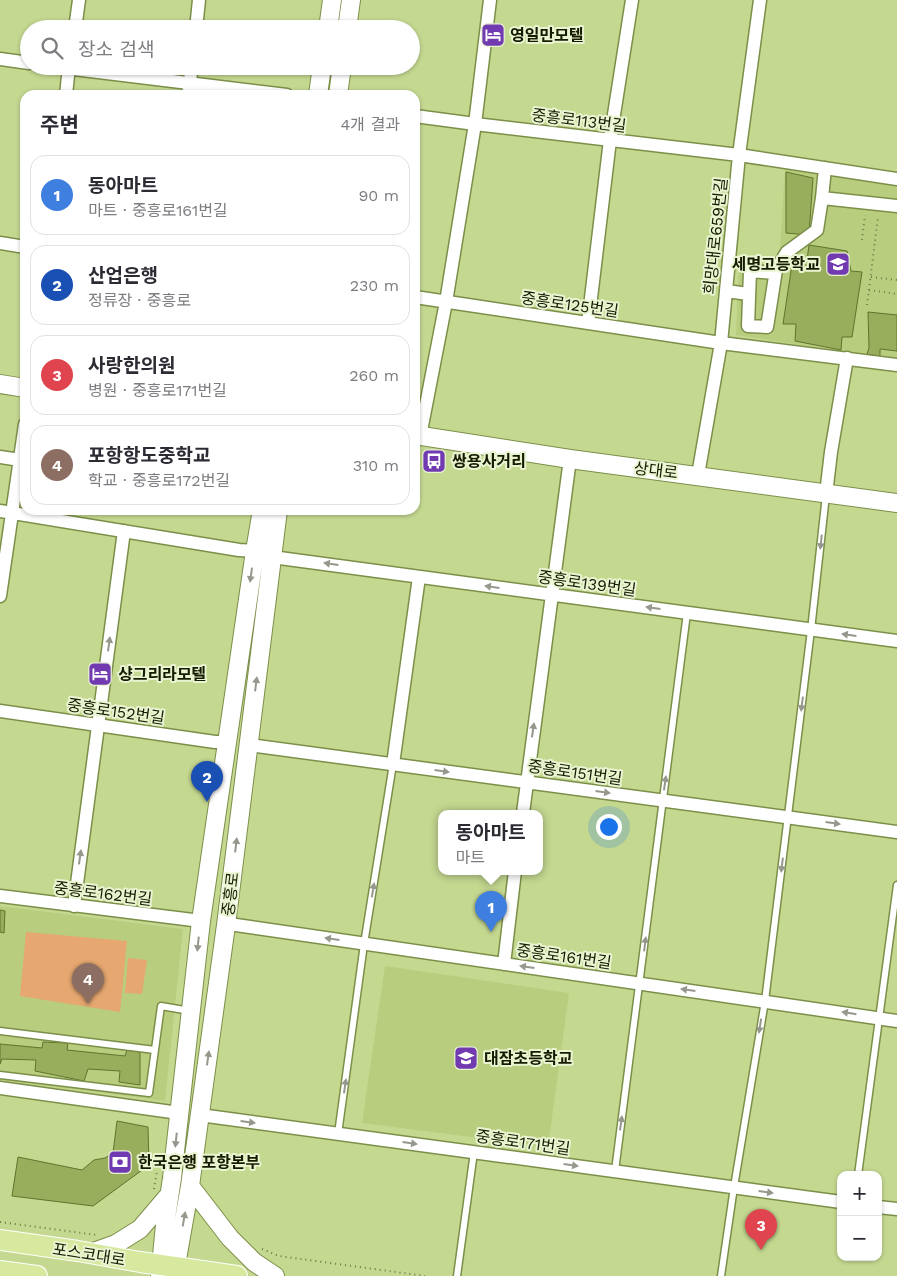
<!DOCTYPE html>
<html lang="ko">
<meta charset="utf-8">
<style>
body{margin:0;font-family:"Work Sans","Noto Sans KR",sans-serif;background:#f2f2f3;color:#2b2b33}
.controls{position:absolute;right:15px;bottom:15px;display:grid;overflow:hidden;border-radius:10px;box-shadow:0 1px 4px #0004}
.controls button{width:45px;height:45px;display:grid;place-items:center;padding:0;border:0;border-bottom:1px solid #e1e1e2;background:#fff;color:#2b2b33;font:25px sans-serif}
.you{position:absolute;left:608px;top:826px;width:18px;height:18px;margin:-12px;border:4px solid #fff;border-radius:50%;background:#1a73e8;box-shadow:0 0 0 8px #1a73e833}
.badge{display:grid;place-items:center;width:32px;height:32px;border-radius:50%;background:#7c3aed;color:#fff;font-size:16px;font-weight:700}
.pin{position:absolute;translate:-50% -41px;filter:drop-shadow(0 1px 2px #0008)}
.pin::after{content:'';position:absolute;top:26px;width:18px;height:15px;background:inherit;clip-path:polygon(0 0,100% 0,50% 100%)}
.popup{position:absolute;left:438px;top:810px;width:105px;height:65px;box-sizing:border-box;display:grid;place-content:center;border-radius:10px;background:#fff;filter:drop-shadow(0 1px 4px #0005);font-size:16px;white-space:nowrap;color:#7c7c81}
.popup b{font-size:19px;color:#2b2b33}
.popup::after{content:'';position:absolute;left:50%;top:100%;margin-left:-10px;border:10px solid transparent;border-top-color:#fff}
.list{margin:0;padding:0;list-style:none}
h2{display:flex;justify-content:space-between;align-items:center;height:65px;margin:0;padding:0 20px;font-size:21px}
h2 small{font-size:16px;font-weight:400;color:#7c7c81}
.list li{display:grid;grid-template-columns:32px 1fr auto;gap:15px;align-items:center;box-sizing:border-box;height:80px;margin:0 10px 10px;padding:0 10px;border:1px solid #e1e1e2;border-radius:15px}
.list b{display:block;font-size:19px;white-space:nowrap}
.list p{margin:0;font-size:16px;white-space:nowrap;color:#7c7c81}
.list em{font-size:16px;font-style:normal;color:#7c7c81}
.icon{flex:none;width:28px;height:28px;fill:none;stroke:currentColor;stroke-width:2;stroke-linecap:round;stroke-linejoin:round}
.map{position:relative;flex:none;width:897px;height:1276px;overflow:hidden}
.search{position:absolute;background:#fff;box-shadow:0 1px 4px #0004;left:20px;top:20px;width:400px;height:55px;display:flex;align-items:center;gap:12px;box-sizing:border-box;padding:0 18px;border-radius:28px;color:#7c7c81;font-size:19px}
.panel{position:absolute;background:#fff;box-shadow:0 1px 4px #0004;left:20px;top:90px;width:400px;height:425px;border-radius:15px}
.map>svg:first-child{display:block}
.built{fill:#b8ce7e}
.green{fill:#e6a771}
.building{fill:#98ae5c;stroke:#61732d}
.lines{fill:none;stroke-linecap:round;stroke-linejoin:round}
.lane-casing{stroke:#7c8f49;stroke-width:9}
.street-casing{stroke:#7c8f49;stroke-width:15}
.secondary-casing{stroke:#7c8f49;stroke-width:20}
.primary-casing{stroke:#fff;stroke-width:22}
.path{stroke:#6b7747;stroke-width:2;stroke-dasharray:1 4;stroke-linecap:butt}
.lane{stroke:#fff;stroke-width:6}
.street{stroke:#fff;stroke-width:12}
.secondary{stroke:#fff;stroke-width:18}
.primary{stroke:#d6e99f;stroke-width:20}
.oneway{fill:#96988d}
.labels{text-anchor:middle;stroke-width:4;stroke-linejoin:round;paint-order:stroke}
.poi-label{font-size:16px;font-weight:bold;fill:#151b01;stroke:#e9f4d1;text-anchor:start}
.street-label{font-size:16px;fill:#151b01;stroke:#e9f4d1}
</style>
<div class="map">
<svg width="897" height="1276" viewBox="0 0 897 1276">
<rect width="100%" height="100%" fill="#c4d890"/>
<path class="built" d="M785 169 897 186V360L736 335 739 262 779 265Z
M0 906 183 929 165 1101 0 1080Z
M385 966 569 993 548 1147 362 1123Z"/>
<path class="green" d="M26 932 127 941 120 1012 20 996Z
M128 958 147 960 142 994 125 993Z"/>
<path class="building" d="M786 172 813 178 809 235 786 233Z
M809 245 847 251 851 271 862 272 852 337H842L841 350 795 341 796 324H783L793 258 807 260Z
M868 312 897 315V351L880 349V356L867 354 869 348Z
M0 910 5 911 4 933 0 932Z
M43 1042 68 1043 67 1050 125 1056 127 1050 140 1052V1085L119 1082 120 1071 88 1069 84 1081 35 1071 36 1060 2 1059 0 1064V1044L42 1048Z
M117 1121 148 1127 149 1165 93 1206 12 1196 18 1157 82 1170 94 1160 105 1158 113 1153Z"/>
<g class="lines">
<g class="lane-casing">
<path id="lane" d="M0 1031 155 1050
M0 1075 149 1093 161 1006 190 1011
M338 1134 364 944 393 764
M615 1171 687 613
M858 1175 897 885
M457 1276 474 1152
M721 1276 734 1187 765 1001 811 630 826 495"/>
</g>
<g class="street-casing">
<path id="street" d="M75 29 79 0
M196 29 199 0
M0 59 29 63
M49 66 287 95
M66 95 69 66
M188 95 192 66
M415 116 475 124 739 155 897 179
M822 198 825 168
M0 243 25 247
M775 273 750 271 748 326 767 327 776 270 787 252 817 230 822 198 897 206
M726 291 749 294
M415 297 721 343 897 365
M588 323 610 140 632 0
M420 436 446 302 475 124 490 0
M0 457 20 460
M698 475 721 343 739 155 760 0
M826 494 831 452 847 358
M0 511 239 550 255 551
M272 557 897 641
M0 596 25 424
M0 711 215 742H227
M249 745 897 832
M393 764 419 577
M523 813 570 459
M0 896 201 921
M74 906 124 531
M226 925H236L897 1021
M504 964 515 871
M0 1088 179 1113
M200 1115 841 1202
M878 1207 897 1209"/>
</g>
<g class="secondary-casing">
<path id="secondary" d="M328 29 332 0
M347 29 351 0
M318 95 322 66
M338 95 342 66
M0 384 25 388
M415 435 570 459 897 503
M190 1186 230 1238 254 1262 275 1276
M91 1253 116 1244 140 1229 169 1195
M160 1276 165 1225 172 1178 201 921 255 551 262 510
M174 1276 190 1186 226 925 278 510"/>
</g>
<g class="primary-casing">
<path id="primary" d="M0 1240 78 1251 140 1262 237 1276
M0 1271 37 1276"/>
</g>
<path class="path" d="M862 240 865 215
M871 277 897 280
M869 290 897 294
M867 305 878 217
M154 1189 157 1171
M0 1222 97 1235
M262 1249 279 1256 425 1276"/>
<use href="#lane" class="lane"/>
<use href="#street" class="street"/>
<use href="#secondary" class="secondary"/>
<use href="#primary" class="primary"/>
</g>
<defs><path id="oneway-solid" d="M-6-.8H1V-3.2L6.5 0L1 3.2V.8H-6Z" transform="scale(1.25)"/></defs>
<g class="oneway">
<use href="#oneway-solid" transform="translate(821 542) rotate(96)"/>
<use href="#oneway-solid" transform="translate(331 564) rotate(-172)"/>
<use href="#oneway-solid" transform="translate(251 575) rotate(98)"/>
<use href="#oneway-solid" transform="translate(492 587) rotate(-172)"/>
<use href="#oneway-solid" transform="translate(653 608) rotate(-172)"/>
<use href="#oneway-solid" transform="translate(849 635) rotate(-172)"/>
<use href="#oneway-solid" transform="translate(109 644) rotate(-82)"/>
<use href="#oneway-solid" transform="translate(256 684) rotate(-83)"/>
<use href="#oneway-solid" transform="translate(802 704) rotate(97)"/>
<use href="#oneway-solid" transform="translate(533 730) rotate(-82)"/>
<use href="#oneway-solid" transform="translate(442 771) rotate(8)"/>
<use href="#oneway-solid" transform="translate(665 783) rotate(-82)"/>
<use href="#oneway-solid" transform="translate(603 792) rotate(8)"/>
<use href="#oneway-solid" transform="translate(833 823) rotate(8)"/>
<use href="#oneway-solid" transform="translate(236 845) rotate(-83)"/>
<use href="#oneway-solid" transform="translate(80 857) rotate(-82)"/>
<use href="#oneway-solid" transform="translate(782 865) rotate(97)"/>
<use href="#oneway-solid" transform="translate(373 890) rotate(-81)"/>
<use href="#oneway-solid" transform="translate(332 939) rotate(-172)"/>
<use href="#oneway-solid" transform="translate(198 944) rotate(96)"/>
<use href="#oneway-solid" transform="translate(645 944) rotate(-83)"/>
<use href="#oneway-solid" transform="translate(527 967) rotate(-172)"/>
<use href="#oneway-solid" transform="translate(688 990) rotate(-172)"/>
<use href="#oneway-solid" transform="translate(849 1013) rotate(-171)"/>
<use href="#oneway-solid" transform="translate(760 1026) rotate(99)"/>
<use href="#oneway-solid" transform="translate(208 1058) rotate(-82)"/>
<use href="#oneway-solid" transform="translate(345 1086) rotate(-82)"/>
<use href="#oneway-solid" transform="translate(248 1122) rotate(8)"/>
<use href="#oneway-solid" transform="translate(621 1123) rotate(-82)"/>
<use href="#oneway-solid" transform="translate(176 1140) rotate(96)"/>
<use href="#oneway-solid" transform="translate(410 1143) rotate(8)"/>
<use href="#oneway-solid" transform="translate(571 1165) rotate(8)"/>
<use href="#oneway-solid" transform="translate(766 1192) rotate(8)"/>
<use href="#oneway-solid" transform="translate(184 1219) rotate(-80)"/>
</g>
<defs>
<g id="hotel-square" transform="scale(1.25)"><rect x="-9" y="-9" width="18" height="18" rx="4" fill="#713ab0" stroke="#e9f4d1"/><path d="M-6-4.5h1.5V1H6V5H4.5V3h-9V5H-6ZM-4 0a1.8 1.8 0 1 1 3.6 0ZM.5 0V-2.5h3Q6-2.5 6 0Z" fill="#fff"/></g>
<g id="school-square" transform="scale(1.25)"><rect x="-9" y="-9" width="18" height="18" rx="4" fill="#713ab0" stroke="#e9f4d1"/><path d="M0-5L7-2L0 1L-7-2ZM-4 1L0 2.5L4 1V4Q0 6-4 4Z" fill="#fff"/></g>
<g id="bus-square" transform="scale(1.25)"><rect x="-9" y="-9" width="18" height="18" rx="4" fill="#713ab0" stroke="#e9f4d1"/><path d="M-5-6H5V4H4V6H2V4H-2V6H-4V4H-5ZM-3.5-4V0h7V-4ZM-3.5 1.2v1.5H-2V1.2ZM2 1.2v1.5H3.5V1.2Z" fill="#fff"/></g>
<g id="bank-square" transform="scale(1.25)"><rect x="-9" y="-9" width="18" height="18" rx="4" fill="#713ab0" stroke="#e9f4d1"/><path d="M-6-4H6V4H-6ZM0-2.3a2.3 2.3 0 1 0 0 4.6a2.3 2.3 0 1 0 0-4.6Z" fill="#fff"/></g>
</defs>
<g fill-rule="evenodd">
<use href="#hotel-square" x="493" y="35"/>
<use href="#school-square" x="838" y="264"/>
<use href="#bus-square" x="434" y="461"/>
<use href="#hotel-square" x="100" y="674"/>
<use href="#school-square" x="466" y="1058"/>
<use href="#bank-square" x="120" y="1162"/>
</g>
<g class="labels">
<g class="poi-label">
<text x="510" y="41">영일만모텔</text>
<text x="820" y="270" text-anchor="end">세명고등학교</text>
<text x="452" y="467">쌍용사거리</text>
<text x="118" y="680">샹그리라모텔</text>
<text x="484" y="1064">대잠초등학교</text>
<text x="138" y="1168">한국은행 포항본부</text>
</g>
<g class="street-label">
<text transform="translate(579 120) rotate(7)" y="6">중흥로113번길</text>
<text transform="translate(715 236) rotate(-84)" y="6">희망대로659번길</text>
<text transform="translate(570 304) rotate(8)" y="6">중흥로125번길</text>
<text transform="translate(656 470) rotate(7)" y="6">상대로</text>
<text transform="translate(587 583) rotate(8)" y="6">중흥로139번길</text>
<text transform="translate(116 711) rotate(8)" y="6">중흥로152번길</text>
<text transform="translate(575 772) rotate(8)" y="6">중흥로151번길</text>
<text transform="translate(103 893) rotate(7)" y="6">중흥로162번길</text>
<text transform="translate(230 894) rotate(-83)" y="6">중흥로</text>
<text transform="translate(564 956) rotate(8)" y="6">중흥로161번길</text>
<text transform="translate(523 1142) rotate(8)" y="6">중흥로171번길</text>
<text transform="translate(89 1254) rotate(9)" y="6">포스코대로</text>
</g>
</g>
</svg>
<div class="controls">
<button>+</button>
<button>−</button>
</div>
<div class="you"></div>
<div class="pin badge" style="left:491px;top:932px;background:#3f7fe0">1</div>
<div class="popup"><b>동아마트</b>마트</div>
<div class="pin badge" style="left:207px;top:802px;background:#1a4fb4">2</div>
<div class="pin badge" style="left:761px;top:1250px;background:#e0444e">3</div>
<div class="pin badge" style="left:88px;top:1004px;background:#8d6e63">4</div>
<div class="search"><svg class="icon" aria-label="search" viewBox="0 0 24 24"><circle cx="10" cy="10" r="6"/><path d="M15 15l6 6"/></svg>장소 검색</div>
<section class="panel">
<h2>주변<small>4개 결과</small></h2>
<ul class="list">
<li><span class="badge" style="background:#3f7fe0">1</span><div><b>동아마트</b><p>마트 · 중흥로161번길</p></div><em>90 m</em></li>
<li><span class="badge" style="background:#1a4fb4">2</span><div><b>산업은행</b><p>정류장 · 중흥로</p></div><em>230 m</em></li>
<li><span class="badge" style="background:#e0444e">3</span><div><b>사랑한의원</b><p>병원 · 중흥로171번길</p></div><em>260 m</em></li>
<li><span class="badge" style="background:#8d6e63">4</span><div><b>포항항도중학교</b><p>학교 · 중흥로172번길</p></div><em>310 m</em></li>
</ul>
</section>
</div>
